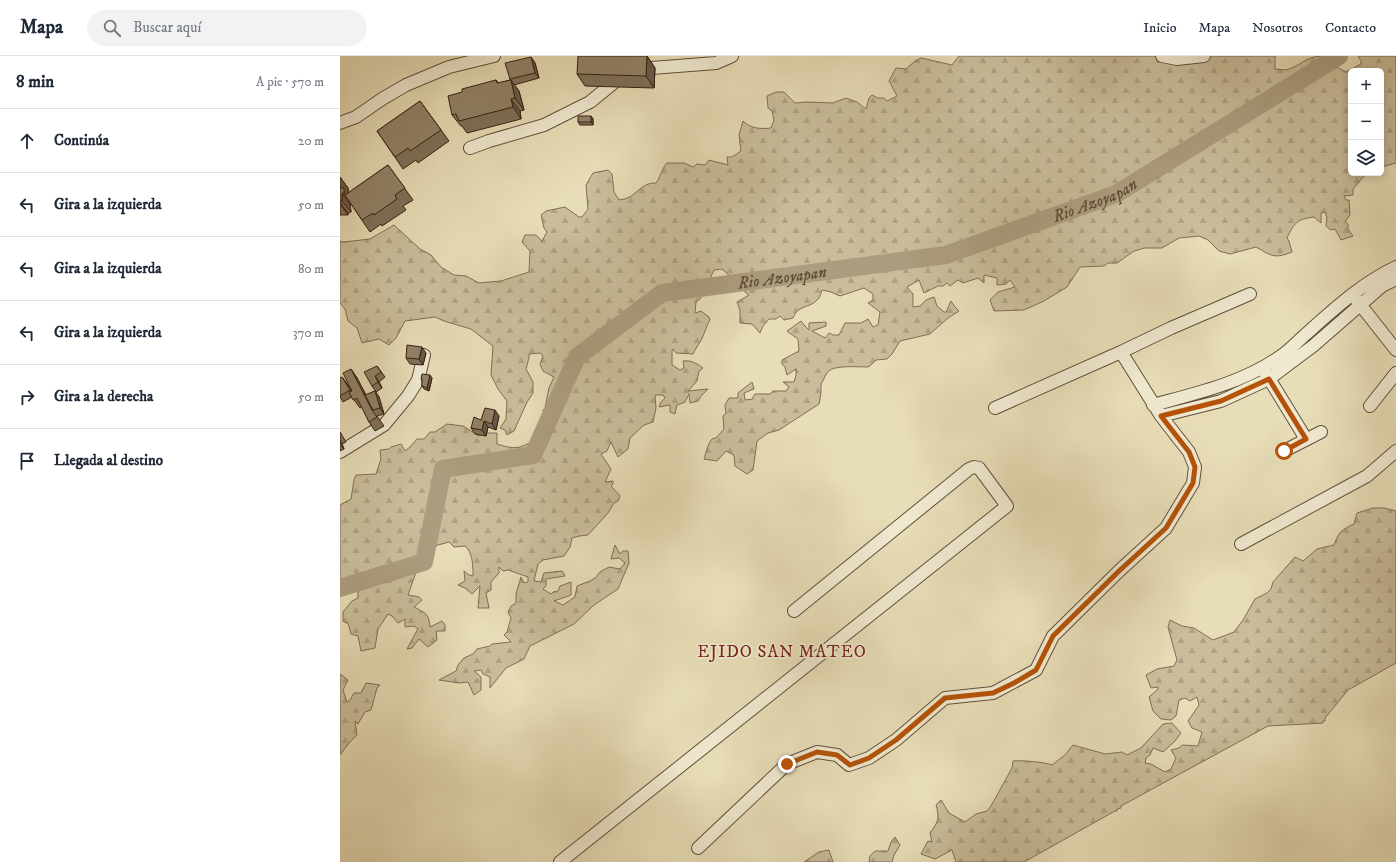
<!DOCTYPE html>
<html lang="es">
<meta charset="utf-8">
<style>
body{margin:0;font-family:"IM FELL DW Pica",serif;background:#f2f2f3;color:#1f2937}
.controls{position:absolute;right:12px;top:12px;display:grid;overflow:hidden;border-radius:6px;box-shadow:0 2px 10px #0003}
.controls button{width:36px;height:36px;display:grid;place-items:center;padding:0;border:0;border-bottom:1px solid #e0e1e3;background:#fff;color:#1f2937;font:20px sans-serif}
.stop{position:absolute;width:12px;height:12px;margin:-9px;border:3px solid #b45309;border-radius:50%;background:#fff}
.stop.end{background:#b45309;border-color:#fff;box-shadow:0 1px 4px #0008}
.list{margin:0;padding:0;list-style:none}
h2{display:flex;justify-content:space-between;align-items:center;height:52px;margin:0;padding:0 16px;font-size:17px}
h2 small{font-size:13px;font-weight:400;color:#747a83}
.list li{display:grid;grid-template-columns:26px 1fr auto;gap:12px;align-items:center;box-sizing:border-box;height:64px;padding:0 16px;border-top:1px solid #e0e1e3}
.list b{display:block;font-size:15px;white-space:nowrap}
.list em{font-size:13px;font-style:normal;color:#747a83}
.icon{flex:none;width:22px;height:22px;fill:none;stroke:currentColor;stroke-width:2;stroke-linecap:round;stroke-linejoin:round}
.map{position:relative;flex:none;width:1056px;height:806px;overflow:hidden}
header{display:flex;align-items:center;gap:24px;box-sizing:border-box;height:56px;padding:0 20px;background:#fff;border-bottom:1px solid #e0e1e3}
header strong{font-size:19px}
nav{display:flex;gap:22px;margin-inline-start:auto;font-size:14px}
.search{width:280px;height:36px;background:#f2f2f3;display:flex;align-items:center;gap:10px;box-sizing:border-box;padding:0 14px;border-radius:22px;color:#747a83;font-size:15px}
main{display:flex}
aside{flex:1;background:#fff}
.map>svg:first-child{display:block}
.forest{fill:url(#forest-firs);stroke:#806e56}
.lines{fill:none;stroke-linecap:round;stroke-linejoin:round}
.river{stroke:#ab9d7f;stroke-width:18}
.minor-casing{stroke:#624f3b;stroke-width:14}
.minor{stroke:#efe9d0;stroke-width:12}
.wall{fill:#7e7059;stroke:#362012}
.shaded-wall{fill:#665b49;stroke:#362012}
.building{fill:#928268;stroke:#362012}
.route{stroke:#b45309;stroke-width:5}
.labels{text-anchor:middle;stroke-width:3.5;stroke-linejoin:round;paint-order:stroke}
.water-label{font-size:17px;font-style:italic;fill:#5f4c38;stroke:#efe9d0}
.neighbourhood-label{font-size:17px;letter-spacing:1px;fill:#7a1f14;stroke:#efe9d0}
</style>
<header>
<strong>Mapa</strong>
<div class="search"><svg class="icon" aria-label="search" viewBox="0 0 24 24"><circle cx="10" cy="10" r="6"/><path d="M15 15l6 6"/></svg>Buscar aquí</div>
<nav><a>Inicio</a><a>Mapa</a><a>Nosotros</a><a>Contacto</a></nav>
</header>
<main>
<aside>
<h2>8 min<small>A pie · 570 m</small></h2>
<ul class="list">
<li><svg class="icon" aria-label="ahead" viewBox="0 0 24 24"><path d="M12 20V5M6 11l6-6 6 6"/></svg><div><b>Continúa</b></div><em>20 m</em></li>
<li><svg class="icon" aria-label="left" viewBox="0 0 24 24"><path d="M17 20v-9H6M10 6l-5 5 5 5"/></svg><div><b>Gira a la izquierda</b></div><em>50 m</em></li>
<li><svg class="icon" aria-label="left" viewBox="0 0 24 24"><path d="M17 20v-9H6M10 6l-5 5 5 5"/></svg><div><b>Gira a la izquierda</b></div><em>80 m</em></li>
<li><svg class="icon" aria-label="left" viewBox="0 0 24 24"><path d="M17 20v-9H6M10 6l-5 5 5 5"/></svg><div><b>Gira a la izquierda</b></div><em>370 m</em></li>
<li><svg class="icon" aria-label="right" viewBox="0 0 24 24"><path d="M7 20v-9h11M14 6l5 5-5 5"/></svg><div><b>Gira a la derecha</b></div><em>50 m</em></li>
<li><svg class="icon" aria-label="arrive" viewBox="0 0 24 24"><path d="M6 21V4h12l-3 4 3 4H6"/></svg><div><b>Llegada al destino</b></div></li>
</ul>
</aside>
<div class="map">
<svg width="1056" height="806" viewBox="0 0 1056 806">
<defs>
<pattern id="forest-firs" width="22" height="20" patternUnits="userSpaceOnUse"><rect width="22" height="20" fill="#c9bd9b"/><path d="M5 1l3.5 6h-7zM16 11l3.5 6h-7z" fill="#ada284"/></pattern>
</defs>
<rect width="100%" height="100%" fill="#e7ddb7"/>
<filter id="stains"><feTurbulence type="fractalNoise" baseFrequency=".005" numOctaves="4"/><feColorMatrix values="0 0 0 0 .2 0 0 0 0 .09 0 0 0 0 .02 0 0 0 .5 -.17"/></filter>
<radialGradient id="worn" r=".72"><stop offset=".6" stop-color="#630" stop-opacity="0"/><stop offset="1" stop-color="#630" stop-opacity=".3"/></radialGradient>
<path class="forest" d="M619 0H935V13C938 13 942 14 945 14 958 12 966 0 982 0L991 8 1006 16 1021 8V5L1018 0H1056V107L1041 111V15H1011V117H1029L1025 119 1013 133V139L1004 140 1006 144H1009L1010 159 1005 166 1008 168V173L1013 180 1001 184 995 173 991 174 986 170 987 162 985 156 981 157V167L974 161C957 163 954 167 947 182L949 185 952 196C934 203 932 200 916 191L890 198 879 195 868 184 859 180 839 182 822 192H805L794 195 777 207H768L764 210 740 211 727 231 704 245 684 254 654 255 650 244 658 236 675 231 670 224 666 228 657 229V222L644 219V227L638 222 623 227 618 224 610 230 607 227 603 230H598L584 237 579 224 567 231 573 238V251L580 250 586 244 594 241 597 250 604 256H606L611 245 615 251 619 255 608 262 590 278 560 285 552 298 547 303 536 304 532 308 528 311C520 311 494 309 489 315 485 318 484 324 481 328V337L479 348 439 374 428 377 417 385 413 414 407 418 395 410 394 399 386 395 377 405 364 403C366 397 368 387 372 383L376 382 384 373 383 360 386 357 385 349 389 342H398V337L412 326 414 333 404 337 405 344 413 343V341L415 338H430L433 335H446L449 331 443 326H454L456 320V313L447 319 445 311 442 308V304L459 295 458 283 447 275 461 265 465 270 469 274V267L486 266V270L472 275 485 282 489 277 493 279H499L505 267H521L528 263 533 271 538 269 540 256 528 247 533 244V238L524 232 500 240 491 236 482 234C481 237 480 241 478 243 470 253 458 248 453 262L444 264 440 260 436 263H429L423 270 420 277 412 268 400 267V254L397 246 409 239 405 236 402 226 393 223 382 213 374 214 368 227 373 235 369 239 362 238 360 243 356 246 355 257 361 255 369 261 370 264C366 270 366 274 363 280 361 286 356 291 353 298L336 297 333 293 332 295V309L340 314 344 312 343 305C351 304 356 307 363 312L359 315 357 325 348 335 368 333 361 340 358 345 350 347 349 338 345 346 337 349 335 358 330 356V349L319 351 321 346 325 342 323 339H315L316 352 313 366 304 369 290 382 288 393 278 401 271 386 267 395 261 398 271 413 265 426 273 425V428L271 430 280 440 278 445 274 447 268 457 248 479 239 480 232 482 230 491 224 500 203 504 198 508 194 525 201 526 204 517 222 515 225 520 206 523V530L203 533 211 538 213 536 218 535 220 530 231 526V539L214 545 223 549 235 541 237 530 250 525 255 522 260 516 269 511 280 513 285 507 279 502 271 503 275 489 280 498 283 495H288L289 507 278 533 254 549 234 568 190 590 184 603 166 612 150 632V621L143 618 141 614 134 615 141 621V634L134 639 128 626 119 627 99 624 116 615 118 609 124 602 133 598 137 593 150 590 152 588 171 586 164 579 167 576 171 562 168 556 171 550 176 547V538L181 521 184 527 188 526V521L168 514 163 515 159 511V517L151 526V534L146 537 149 552H138L140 530 132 538 125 532 118 529 125 525 124 515 129 519 133 520C133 510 133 497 125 490L114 491 109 486 80 494 84 502 71 510 76 516 68 539 79 541 82 544 74 551C85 557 89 557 90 571L102 565 105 569V575H96L97 584 88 591 79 583 72 592 67 593 78 573 74 570 65 571V563L58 567 52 560 48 558 38 573 35 592 21 595 18 580 11 578 8 567H6L3 565V556L12 545 18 542 17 517 15 523 8 525 3 534 0 535V449L11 443 14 424 16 419 36 418 41 403 40 394 49 393 51 391 61 388 65 395 70 391 77 383H84L90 376H95L107 368 123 370 139 380 144 377H157V388C164 390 172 393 180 391 186 389 190 386 196 386L197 377 203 387 207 370 200 367 204 359 203 354 205 352 209 332 214 321 203 315 200 308 203 300 200 297 189 298V302L186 313 193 326V337L187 346 174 375 167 379 165 374 160 372 166 363 167 345 158 333 151 319 153 290 131 273 104 265 95 261 65 265 56 282 49 289 39 283 22 287 17 272 8 265 5 253 0 247V185L4 186 30 183 54 169 80 193 91 199 101 211 114 219 126 220 139 227 161 225 189 216 190 195 182 186 185 179H196L202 185 207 176 204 172 201 159 206 155 225 151 239 161H242L248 153 246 129 253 117 268 114 272 118 274 136 279 144C297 143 299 126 316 127 321 120 321 114 327 107H344L353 111 357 108 365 109 369 104 388 109 387 101H392L401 95 399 79 403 65C411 73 420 73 431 72L434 64 432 55 428 52 427 40 436 36H444L455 47 466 46 493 47 506 42 517 46 526 53 529 42 532 39 538 42H544L547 45 557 40 549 25 556 12 566 13 575 5 581 2 612 9Z
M1033 452H1044L1056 455V607L1008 634 985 662V665H983V667L928 670 781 750V752L777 753V755H775L684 806H616L612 794 595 803 581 798 588 785 592 786 590 777C598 766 600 763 596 749L601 744 609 757 625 766 636 758 647 755 651 750 672 712 673 705C680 704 705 706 712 709L725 699 733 689 765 698 782 696 787 699 801 692 823 668 832 667 841 677 835 685 823 696 813 692 810 699 806 702 805 707 811 708 825 716 831 713 836 702 831 694 839 692 842 689 858 690 862 676 852 672 848 665 859 649 857 641 850 645 845 642 839 644 836 660 831 664 821 663 813 655 809 641 818 633V631L811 632 806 619 817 613 834 610 837 604 828 571 830 564 842 570 854 572 873 584 894 576 903 564 915 543 927 537 931 533 933 526 955 501 963 505 977 493 994 489C999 476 1001 474 1014 468L1017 457Z
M0 618 8 624 3 634 7 646 10 644 14 637H21L26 627 40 629 37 632 31 654 25 656 18 668 15 665 17 679 9 687 0 699Z
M555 781 560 789 554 799 552 806H529L530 800 535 795H548L551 786Z
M489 794 493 806H464L479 796Z"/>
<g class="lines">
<path class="river" id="s1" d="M0 532 84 506 103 413 193 399 237 301 322 237 606 199 776 138 999 0"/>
<g class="minor-casing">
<path id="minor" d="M822 0 837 3 864 0
M299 13 376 7 392 0
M0 67 16 61 42 43 66 29 109 11 154 0
M130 92 149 85 204 69 250 46 282 20
M1015 242 1056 294
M925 316 966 383
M813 349C857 337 903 327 941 300 950 294 958 285 966 278 994 253 1022 227 1056 211
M1030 350 1056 317
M655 352 781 296 831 272 910 238
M821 360 881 345 929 323 973 290 1042 230 1056 223
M944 395 981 376
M0 396 44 369 68 340 78 324 84 299
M901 488 1027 420 1056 395
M358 792 447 708 477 696 497 699 509 709 529 702 556 684 605 642 653 637 696 614 713 580 779 515 826 472 853 427 855 411 849 396 821 360 781 296
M220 806 667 450 639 412 634 411 629 413 454 555"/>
</g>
<use href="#minor" class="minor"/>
</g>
<path class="wall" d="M307 0 315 12 314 32 245 30 237 18Z
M191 1 195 7 199 22 174 29 179 35 184 54 180 55 181 63 127 77 122 70H121L112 59 122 36 156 24 159 27 170 24V23Z
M80 45 109 85 78 107 76 104 63 113 37 75Z
M251 60 253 63V69H240L238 66Z
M48 109 73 144 63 150 66 154 42 170 41 168 30 176 11 148H10L11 156 8 157V159H0V121L8 132V137Z
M86 297 83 309 70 308 66 302Z
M37 310 45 321 39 326 42 332 36 336 32 330Z
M11 313 17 322 26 339 35 335 39 341 44 358 37 360 44 370 35 375 29 366 22 351 20 352 12 341 3 346 0 341V322L6 326 11 335H12Z
M92 322 89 335 84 333 82 330V324L81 323Z
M159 360 156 374 148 371 146 380 135 378 131 372 141 364Z
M0 376 6 386 2 388 4 393 0 395Z"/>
<path class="shaded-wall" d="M307 0 315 12 314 32 306 20Z
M191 1 195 7 199 22 195 17Z
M171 24 179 35 184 54 175 42Z
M171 43 180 55 181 63 173 51Z
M251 60 253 63V69L251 66Z
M0 121 8 132V138L13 149 4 137 0 132Z
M2 137 10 148 11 156 2 145Z
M0 146 8 157V159L0 148Z
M82 291 86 297 83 309 79 303Z
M11 313 17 322 34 354H32Z
M90 319 92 322 89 335 87 332Z
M35 320 39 326 42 332 38 326Z
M2 321 6 326 14 340 10 334Z
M35 335 39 341 44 358 40 352Z
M155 354 159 360 156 374 152 368Z
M144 365 148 371 146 380 142 374Z
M0 384 2 388 4 393 0 388Z"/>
<path class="building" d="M238 0H307L306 20 237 18Z
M191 1 195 17 170 23 165 7Z
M156 24 157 27 171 24 175 42 171 43 173 51 119 65 116 58 112 59 108 40 122 36V33Z
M80 45 101 74 70 95 68 92 55 101 37 75Z
M238 60H251V66H238Z
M48 109 65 132 55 139 57 143 34 159 33 157 22 164 5 139Z
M0 131V132H4V137H2V145H0Z
M67 289 82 291 79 303 66 302Z
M37 310 41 316 35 320 38 326 32 330 24 316Z
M11 313 32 354 37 361 29 366 17 342 13 344 9 336 12 335 3 317Z
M82 318 90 319 87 332 82 330V323H81Z
M2 321 10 334 0 340V322Z
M35 335 40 352 33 354 25 339Z
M145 352 155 354 152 368 144 365 142 374 131 372 134 361 141 364Z"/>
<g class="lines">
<path class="route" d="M447 708 477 696 497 699 510 709 529 702 556 684 605 642 653 637 674 627 696 614 713 580 779 515 826 472 853 427 855 411 849 396 821 360 881 345 929 323 966 383 944 395"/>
</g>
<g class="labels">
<g class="water-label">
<text dy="6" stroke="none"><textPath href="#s1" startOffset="933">Rio Azoyapan</textPath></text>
<text dy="6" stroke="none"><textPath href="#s1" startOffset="609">Rio Azoyapan</textPath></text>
</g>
<g class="neighbourhood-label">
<text x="442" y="601">EJIDO SAN MATEO</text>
</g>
</g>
<rect width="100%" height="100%" filter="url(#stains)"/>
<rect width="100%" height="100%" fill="url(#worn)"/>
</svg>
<div class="controls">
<button>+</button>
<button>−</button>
<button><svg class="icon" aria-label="layers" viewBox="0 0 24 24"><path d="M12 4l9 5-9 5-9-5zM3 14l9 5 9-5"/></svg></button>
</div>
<div class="stop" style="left:944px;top:395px"></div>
<div class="stop end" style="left:447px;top:708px"></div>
</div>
</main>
